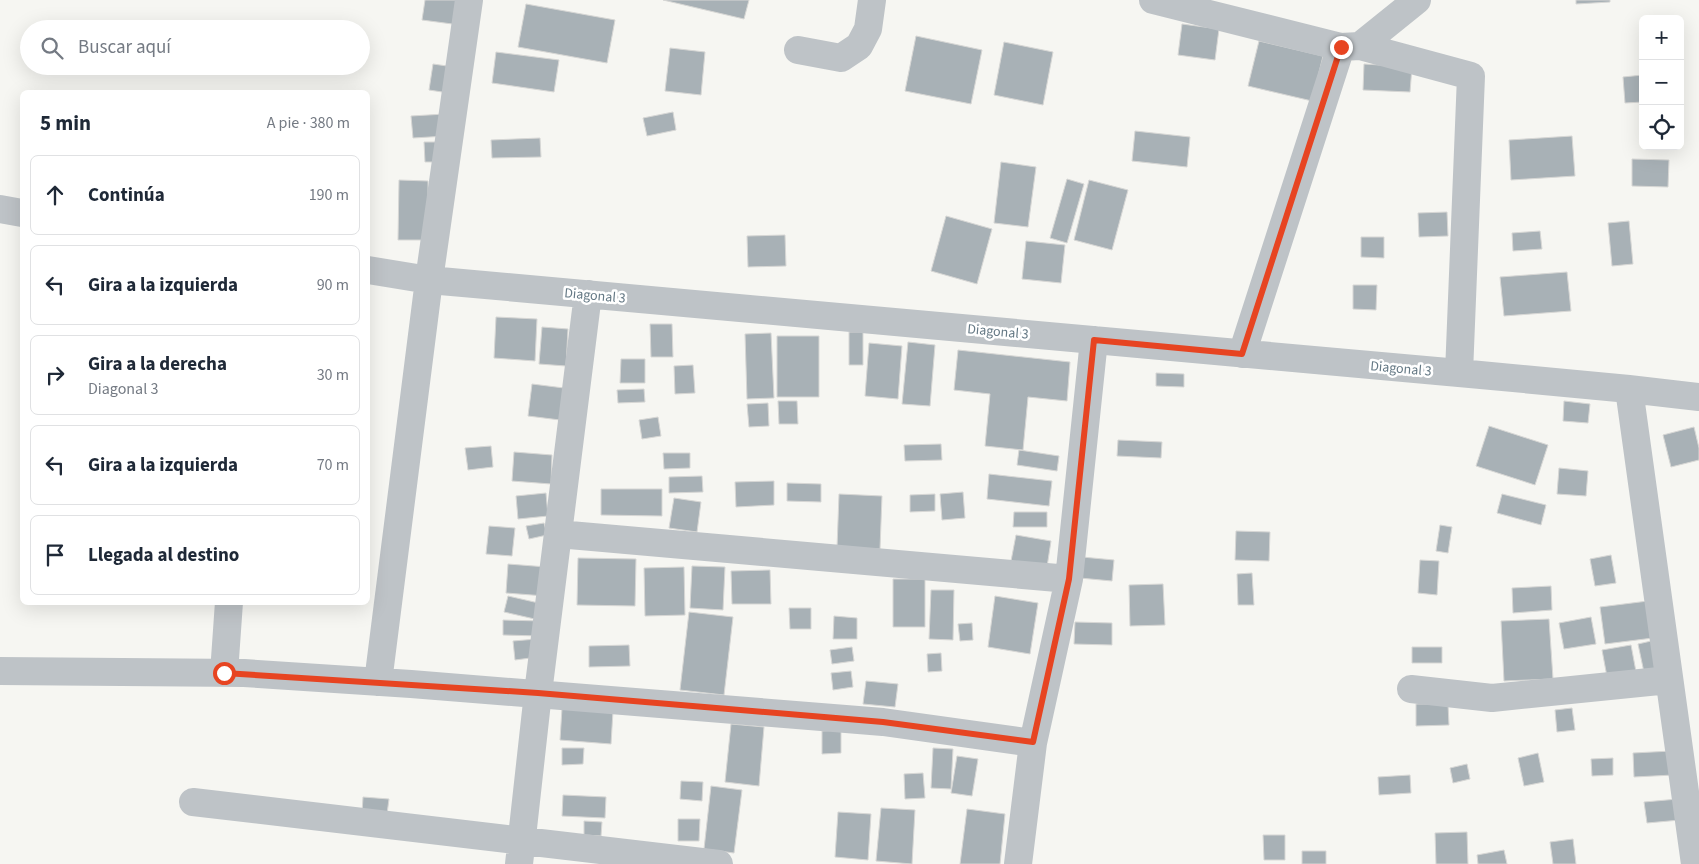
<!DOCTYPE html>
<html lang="es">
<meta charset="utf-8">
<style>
body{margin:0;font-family:"Source Sans 3",sans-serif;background:#f2f2f3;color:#1f2937}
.controls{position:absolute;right:15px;top:15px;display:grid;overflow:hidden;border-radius:8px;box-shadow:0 5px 20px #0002}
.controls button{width:45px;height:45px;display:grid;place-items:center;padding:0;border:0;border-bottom:1px solid #e0e1e3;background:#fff;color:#1f2937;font:25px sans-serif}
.stop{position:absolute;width:15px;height:15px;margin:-11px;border:4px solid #e74421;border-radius:50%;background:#fff}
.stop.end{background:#e74421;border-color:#fff;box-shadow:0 1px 5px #0008}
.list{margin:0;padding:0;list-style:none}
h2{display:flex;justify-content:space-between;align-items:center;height:65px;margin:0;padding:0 20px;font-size:21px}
h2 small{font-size:16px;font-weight:400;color:#747a83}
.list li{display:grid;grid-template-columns:32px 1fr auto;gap:15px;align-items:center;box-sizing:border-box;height:80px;margin:0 10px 10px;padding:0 10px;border:1px solid #e0e1e3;border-radius:8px}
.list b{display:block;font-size:19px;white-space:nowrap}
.list p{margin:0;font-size:16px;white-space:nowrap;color:#747a83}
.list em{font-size:16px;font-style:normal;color:#747a83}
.icon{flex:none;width:28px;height:28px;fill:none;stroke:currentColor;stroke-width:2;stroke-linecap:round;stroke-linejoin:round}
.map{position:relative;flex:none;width:1699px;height:864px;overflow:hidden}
.search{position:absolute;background:#fff;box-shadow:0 5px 20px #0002;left:20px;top:20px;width:350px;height:55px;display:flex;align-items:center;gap:12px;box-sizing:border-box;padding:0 18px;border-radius:28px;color:#747a83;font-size:19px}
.panel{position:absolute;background:#fff;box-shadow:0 5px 20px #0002;left:20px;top:90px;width:350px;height:515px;border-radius:8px}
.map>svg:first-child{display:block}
.building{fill:#a8b1b6;stroke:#d7d7d5}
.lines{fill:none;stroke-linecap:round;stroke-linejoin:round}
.street{stroke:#bec3c7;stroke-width:28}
.route{stroke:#e74421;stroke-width:6}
.labels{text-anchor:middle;stroke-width:5;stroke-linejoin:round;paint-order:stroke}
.street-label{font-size:14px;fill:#647884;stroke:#fff}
</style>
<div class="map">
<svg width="1699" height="864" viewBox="0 0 1699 864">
<rect width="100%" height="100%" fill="#f6f6f2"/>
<path class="building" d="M425 0H463L460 25 422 20Z
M663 0H749L744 19Z
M1576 0H1610V2L1576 4Z
M526 4 615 20 607 63 518 47Z
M1182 24 1219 29 1215 60 1178 55Z
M916 36 982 50 971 104 905 91Z
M1259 41 1323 56 1312 101 1248 86Z
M1004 42 1053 52 1043 105 994 95Z
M670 48 705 52 701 95 665 91Z
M496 52 559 60 554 92 492 83Z
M433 64 454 67 449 93 429 90Z
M1364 64 1412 67 1410 92 1363 90Z
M1643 75V102L1625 103 1623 77Z
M673 112 676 130 647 136 643 118Z
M445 114 446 136 413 138 411 116Z
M1135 131 1190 137 1187 167 1132 161Z
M1572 136 1575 176 1511 180 1509 140Z
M540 138 541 157 492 158 491 140Z
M424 142H442L443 162H425Z
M1632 159 1669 160 1668 187 1632 186Z
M1001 162 1036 167 1028 227 994 223Z
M1067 179 1084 184 1067 243 1050 238Z
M399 180 428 181V240H398Z
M1089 180 1128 190 1112 250 1074 240Z
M1447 212 1448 236 1419 237 1418 213Z
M946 216 992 229 977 284 931 271Z
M1629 221 1633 264 1612 266 1608 223Z
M1540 231 1542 249 1513 251 1512 233Z
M785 235 786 266 748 267 747 236Z
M1361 237H1384V258L1361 257Z
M1026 241 1065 245 1061 283 1022 279Z
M1567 272 1571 311 1504 316 1500 277Z
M1353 285H1377L1376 310 1353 309Z
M496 317 537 319 535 361 494 358Z
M650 324H672L673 357H651Z
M542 327 568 329 566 366 539 364Z
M849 332H863V365H849Z
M771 333 774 398 747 399 745 334Z
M777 336H819V397H777Z
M908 342 935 345 930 406 902 404Z
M869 343 902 346 898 399 865 396Z
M958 350 1070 362 1067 401 1028 397 1023 450 985 446 990 394 954 390Z
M621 359H645V383H620Z
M693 365 695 393 675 394 674 366Z
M1156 373 1184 374V387L1156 386Z
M532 384 564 388 560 420 528 416Z
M644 389 645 402 618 403 617 390Z
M778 401H797L798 424H779Z
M1564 401 1590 404 1588 423 1563 421Z
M768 403 769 426 749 427 747 404Z
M658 417 661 436 642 439 639 420Z
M1489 426 1548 445 1535 485 1476 466Z
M1694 427 1699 448V460L1671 467 1663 435Z
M1118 440 1162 442 1161 458 1117 456Z
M941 444 942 460 905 461 904 445Z
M491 446 493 467 468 470 465 448Z
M1019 450 1059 456 1057 471 1017 465Z
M514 452 552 455 551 484 512 481Z
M663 453H690V468L664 469Z
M1559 468 1588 471 1586 496 1557 494Z
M989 474 1052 481 1049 506 987 499Z
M702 476 703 492 669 493V477Z
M774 481V505L736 507 735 482Z
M787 483 821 484V502L787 501Z
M601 489H662V516L601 515Z
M963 492 965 518 942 520 940 494Z
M546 493 548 516 518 519 516 496Z
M839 494 882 496 880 549 837 548Z
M935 494V511L910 512V495Z
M1502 494 1546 505 1541 525 1497 513Z
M674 498 701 502 697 532 669 528Z
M1014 512H1047V527H1013Z
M544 523 547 535 529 539 526 526Z
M1440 525 1452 527 1448 553 1436 551Z
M489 526 515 528 512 556 486 554Z
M1236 531 1270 532 1269 561 1235 560Z
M1016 535 1051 541 1047 567 1011 561Z
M1611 555 1616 583 1595 586 1590 559Z
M1082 557 1114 560 1112 581 1080 578Z
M578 558 636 559 635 606 577 605Z
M1420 560 1439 561 1437 595 1418 593Z
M508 564 547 567 545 596 506 593Z
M692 566 725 567 723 610 690 608Z
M684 567 685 615 645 616 644 568Z
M770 570 771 604H732L731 571Z
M1252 573 1254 605H1238L1237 574Z
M893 579H925V627H893Z
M1163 584 1165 625 1130 626 1129 585Z
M1551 586 1552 610 1513 613 1512 588Z
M931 590H954L953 640 929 639Z
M508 596 543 604 539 620 504 612Z
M995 596 1038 603 1030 654 988 647Z
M1648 601 1653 638 1605 644 1600 607Z
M789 608H811V629H790Z
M689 612 733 617 724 695 680 690Z
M834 616 857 618V639H833Z
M1591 617 1596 644 1564 649 1559 623Z
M1549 619 1553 679 1504 681 1501 621Z
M503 620 541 621 540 636 503 635Z
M1075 622 1112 623V645L1074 644Z
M972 623 973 640 960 641 958 624Z
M537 639 538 657 515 660 513 641Z
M1660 639 1667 672 1645 677 1638 644Z
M629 645 630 666 589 667V646Z
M1631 645 1637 677 1608 682 1602 650Z
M852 647 854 661 832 664 830 650Z
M1412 647H1442V663H1412Z
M941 653 942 671 928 672 927 654Z
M851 671 853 687 833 690 831 673Z
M866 681 898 684 895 707 863 704Z
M1416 704H1448L1449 725 1416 726Z
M562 708 613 711 611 744 560 740Z
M1572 708 1575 730 1557 732 1555 710Z
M731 724 764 727 759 786 725 782Z
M841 730V753L822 754V731Z
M562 748H584L583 764 562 765Z
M933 748 953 749 951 789 931 788Z
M1672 751 1673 775 1634 777 1633 753Z
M1538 753 1544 782 1524 786 1518 758Z
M957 756 978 759 972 796 951 793Z
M1613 758V775L1592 776 1591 759Z
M1467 764 1470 779 1453 783 1450 768Z
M923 773 925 798 905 799 904 774Z
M1410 775 1411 793 1379 795 1378 777Z
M681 781 703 782 702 801 680 799Z
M711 786 742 790 734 853 704 849Z
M563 795 606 797 605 818 562 816Z
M363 797 389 799 387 814 362 813Z
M1678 799 1680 820 1647 823 1644 802Z
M881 808 915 810 912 864 876 861Z
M967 809 1005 814 1000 864H960Z
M838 812 871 814 868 860 835 857Z
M678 819H700L699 841H678Z
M584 821 602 822 601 836 584 835Z
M1467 832 1468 864H1436L1435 833Z
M1263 835H1285V860H1264Z
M1573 839 1576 864H1553L1550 842Z
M1504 850 1507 864H1478L1477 855Z
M1302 851H1326V864H1302Z"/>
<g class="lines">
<path class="street" d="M1153 0 1341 47 1360 46 1471 76 1459 373
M1360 46 1417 0
M798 50 841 58 859 46 868 29 872 0
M0 209 22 213
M368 270 429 280 1459 373 1629 389 1699 397
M1242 354 1341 47
M1629 389 1695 864
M558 534 1069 579
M0 671 244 673 411 684 883 722 1033 743
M224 673 229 602
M378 682 429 280 469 0
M1411 689 1492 698 1669 680
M193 802 719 864
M519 864 538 693 588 294
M1018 864 1033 743 1069 579 1094 340"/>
</g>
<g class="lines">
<path class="route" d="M224 673 538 693 883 722 1033 742 1069 579 1094 340 1242 354 1341 47"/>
</g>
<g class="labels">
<g class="street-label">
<text transform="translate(595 295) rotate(5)" y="5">Diagonal 3</text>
<text transform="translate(998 331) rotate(5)" y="5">Diagonal 3</text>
<text transform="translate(1401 368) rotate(5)" y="5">Diagonal 3</text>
</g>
</g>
</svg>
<div class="controls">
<button>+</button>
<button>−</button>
<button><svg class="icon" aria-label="locate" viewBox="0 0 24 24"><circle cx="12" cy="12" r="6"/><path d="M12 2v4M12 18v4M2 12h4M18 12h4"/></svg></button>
</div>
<div class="stop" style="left:224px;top:673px"></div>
<div class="stop end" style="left:1341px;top:47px"></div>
<div class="search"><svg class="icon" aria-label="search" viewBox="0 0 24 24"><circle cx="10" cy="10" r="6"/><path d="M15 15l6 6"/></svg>Buscar aquí</div>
<section class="panel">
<h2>5 min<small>A pie · 380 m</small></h2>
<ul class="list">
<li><svg class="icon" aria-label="ahead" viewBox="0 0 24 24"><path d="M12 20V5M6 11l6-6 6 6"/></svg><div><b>Continúa</b></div><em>190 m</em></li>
<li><svg class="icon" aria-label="left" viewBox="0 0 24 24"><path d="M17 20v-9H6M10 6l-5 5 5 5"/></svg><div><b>Gira a la izquierda</b></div><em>90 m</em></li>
<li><svg class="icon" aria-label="right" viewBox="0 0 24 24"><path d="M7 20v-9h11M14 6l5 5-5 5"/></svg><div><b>Gira a la derecha</b><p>Diagonal 3</p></div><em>30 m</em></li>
<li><svg class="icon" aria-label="left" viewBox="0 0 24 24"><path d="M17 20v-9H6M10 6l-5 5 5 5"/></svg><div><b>Gira a la izquierda</b></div><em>70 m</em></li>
<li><svg class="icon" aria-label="arrive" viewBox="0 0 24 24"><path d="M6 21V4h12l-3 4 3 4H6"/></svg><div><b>Llegada al destino</b></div></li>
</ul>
</section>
</div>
